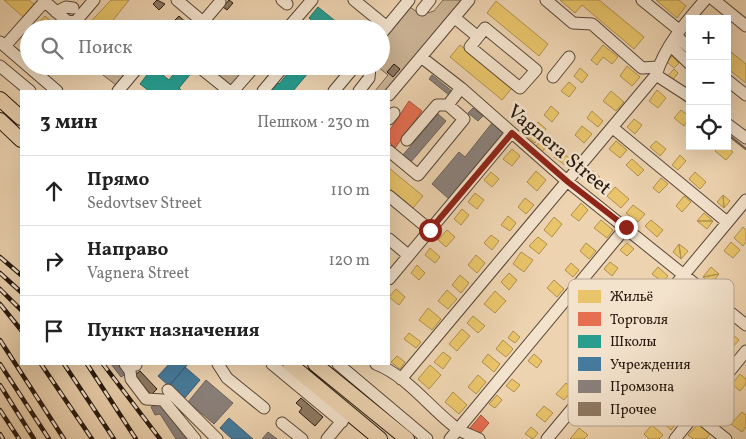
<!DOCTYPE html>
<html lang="ru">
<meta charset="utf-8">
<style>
body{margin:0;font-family:Vollkorn,serif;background:#f2f2f2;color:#222}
.controls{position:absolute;right:15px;top:15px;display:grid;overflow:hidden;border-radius:0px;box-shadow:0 5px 20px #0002}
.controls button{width:45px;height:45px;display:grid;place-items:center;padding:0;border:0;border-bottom:1px solid #e0e0e0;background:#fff;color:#222;font:25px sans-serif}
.stop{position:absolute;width:15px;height:15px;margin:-11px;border:4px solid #8f2418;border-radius:50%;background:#fff}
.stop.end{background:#8f2418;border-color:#fff;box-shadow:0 1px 5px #0008}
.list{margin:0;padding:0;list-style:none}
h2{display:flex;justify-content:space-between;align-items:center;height:65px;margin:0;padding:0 20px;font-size:21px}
h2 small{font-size:16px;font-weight:400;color:#767676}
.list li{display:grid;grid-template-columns:32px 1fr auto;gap:15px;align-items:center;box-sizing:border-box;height:70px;padding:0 20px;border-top:1px solid #e0e0e0}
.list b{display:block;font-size:19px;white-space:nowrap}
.list p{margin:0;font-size:16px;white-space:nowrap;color:#767676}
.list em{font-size:16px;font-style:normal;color:#767676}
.icon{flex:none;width:28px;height:28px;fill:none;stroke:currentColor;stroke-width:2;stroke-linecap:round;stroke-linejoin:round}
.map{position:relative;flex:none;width:746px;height:439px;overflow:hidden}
.search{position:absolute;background:#fff;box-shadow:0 5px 20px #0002;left:20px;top:20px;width:370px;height:55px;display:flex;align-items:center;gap:12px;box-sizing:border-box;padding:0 18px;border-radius:28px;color:#767676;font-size:19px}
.panel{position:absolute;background:#fff;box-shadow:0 5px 20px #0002;left:20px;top:90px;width:370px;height:275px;border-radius:0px}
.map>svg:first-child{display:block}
.green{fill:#cbb394;stroke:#786651}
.homes{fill:#e9c46a;stroke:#ae904e}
.shops{fill:#e76f51;stroke:#ad553d}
.schools{fill:#2a9d8f;stroke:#297568}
.public{fill:#457b9d;stroke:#3c5d72}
.industry{fill:#8a817c;stroke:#6c625b}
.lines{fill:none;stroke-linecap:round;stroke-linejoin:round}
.stream{stroke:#75624e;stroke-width:2.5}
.building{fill:#8d7962;stroke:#26180e}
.minor-casing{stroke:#584736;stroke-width:13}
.major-casing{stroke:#26180e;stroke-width:16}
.minor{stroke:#f3e2cc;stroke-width:11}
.major{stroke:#edd3b0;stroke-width:14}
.rail-casing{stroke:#26180e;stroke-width:4.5}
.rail{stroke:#f3e2cc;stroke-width:2.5;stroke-dasharray:8;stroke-linecap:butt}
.route{stroke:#8f2418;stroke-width:6}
.labels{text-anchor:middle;stroke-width:5;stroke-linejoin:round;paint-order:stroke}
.street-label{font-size:20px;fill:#26180e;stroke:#f3e2cc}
.key{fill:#f3e2cc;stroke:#b6a593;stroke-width:1}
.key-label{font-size:14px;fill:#26180e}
</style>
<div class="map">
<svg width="746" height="439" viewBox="0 0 746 439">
<rect width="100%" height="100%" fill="#edd3b0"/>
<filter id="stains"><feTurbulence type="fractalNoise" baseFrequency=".004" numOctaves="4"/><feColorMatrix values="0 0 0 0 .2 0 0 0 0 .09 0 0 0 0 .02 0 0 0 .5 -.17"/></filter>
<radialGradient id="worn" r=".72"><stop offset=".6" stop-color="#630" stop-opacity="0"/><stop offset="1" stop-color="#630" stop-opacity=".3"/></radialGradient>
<path class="green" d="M443 0H461L386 91H375L388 75 377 66H381V43L410 7 421 15 434 11Z
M97 66H136L116 85 99 72Z
M208 66H248L231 86Z"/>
<path class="homes" d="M4 0H29L34 4 23 17Z
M111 0H129L106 29H84Z
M560 0H599L644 37 634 49 582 5 575 13Z
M656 0H679L686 6 677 18Z
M496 1 548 44 539 56 487 13Z
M45 16 52 22 58 29 35 27Z
M460 45 512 88 502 100 450 57Z
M603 45 618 57 612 64 603 57 597 65 591 60Z
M727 49 746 64V83L727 68Z
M672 56 679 63 674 68 667 62Z
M627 66 640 77 632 86 620 76Z
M580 68 588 75 582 83 574 76Z
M674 69 678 73 672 81 667 77Z
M569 82 576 88 569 97 561 91Z
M657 90 666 98 658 108 649 101Z
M611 91 624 102 616 111 603 101Z
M551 106 559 113 552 122 544 115Z
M681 110 690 117 684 126 674 118Z
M592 111 603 121 598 127 587 118Z
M634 119 642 125 635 134 627 127Z
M538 122 546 129 535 143 526 136Z
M582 126 592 134 584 143 575 135Z
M545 136 551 142 541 153 535 147Z
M616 141 627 150 620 158 609 149Z
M656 141 666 149 660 156 650 147Z
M719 146H726L733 152 726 160 715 151Z
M512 149 520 156 512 166 503 159Z
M560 150 570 159 565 165 554 157Z
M680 155 686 161 678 170 672 165Z
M632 159 644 170 638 176 626 165Z
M389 168 423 196 413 208 389 188Z
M591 170 600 177 593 185 584 178Z
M536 171 546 180 537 191 527 182Z
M491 172 499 179 492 187 484 180Z
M695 172 706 182 700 189 689 179Z
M661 178 668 184 659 193 653 188Z
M615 187 629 199 621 208 607 196Z
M475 193 484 200 477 209 468 202Z
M723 195 730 201 724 208Z
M723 195 724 208 717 202Z
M684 196 691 202 682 212 676 206Z
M525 198 534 205 526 214 518 207Z
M581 203 588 210 579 221 571 215Z
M633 205 645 214 638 222 626 213Z
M462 209 469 215 461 225 454 219Z
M704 213 713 221H697Z
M508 216 516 223 510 231 501 225Z
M554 217 562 224 552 237 544 230Z
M601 220 613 230 607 238 594 228Z
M651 220 663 230 657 237 645 226Z
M697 221H713L707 229Z
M743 227 746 230V242L743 246 734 238Z
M447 230 455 237 446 247 438 240Z
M491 235 499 241 492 250 484 243Z
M538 237 547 244 539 254 529 246Z
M731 242 740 250 733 258 724 251Z
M586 243 596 251 589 259 580 251Z
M627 243 634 249 627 256 620 250Z
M679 244 688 251 681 259Z
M679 244 681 259 673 252Z
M430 248 440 257 435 263 425 255Z
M521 252 533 260 524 272 513 264Z
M476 255 485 263 477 273 468 265Z
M610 262 618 268 612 276 604 269Z
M571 263 579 270 573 277 565 270Z
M417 265 425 273 419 280 411 273Z
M658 267 668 276 663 282 652 274Z
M711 267 719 274 703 277Z
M509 273 517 280 509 290 501 282Z
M719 274 711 284 703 277Z
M460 275 469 283 461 293 452 285Z
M554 280 564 289 557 297 547 288Z
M396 289 405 297 399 305 389 297Z
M447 290 457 299 448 309 438 301Z
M495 291 506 301 495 313 484 304Z
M428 308 441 319 432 330 419 320Z
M473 316 485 326 478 333 467 323Z
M722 326 739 340 732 348 715 335Z
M462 329 470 336 457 351 449 344Z
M513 331 520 337 515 343 508 338Z
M409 333 421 342 416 348 404 339Z
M503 340 513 349 506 357 496 349Z
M443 352 451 358 443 369 434 362Z
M488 354 500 364 494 372 482 362Z
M534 354 542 361 537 368 528 361Z
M397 356 405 362 400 369 391 362Z
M430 365 441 375 429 389 418 379Z
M740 374 746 379V384L740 391 732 384Z
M478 375 486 382 476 394 468 387Z
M512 379 520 385 514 392 506 386Z
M566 383 573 389 564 400 556 394Z
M453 392 467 405 459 414 445 402Z
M497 395 502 400 495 408 489 404Z
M544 406 553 413 545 422 536 415Z
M742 412 746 415V427L742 432 731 424Z
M667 415 677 423 671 430 662 422Z
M698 424 710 434 706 439H693L688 435Z
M652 425 663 435 659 439H649L644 434Z
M531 427 538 433 533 439 525 434Z
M579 428 588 435 584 439H570Z"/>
<path class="shops" d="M409 101 422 111 395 148 389 142V131Z
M481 415 489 423 479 435 470 428Z"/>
<path class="schools" d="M318 7 344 28 343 29H322L309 18Z
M180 66H188L193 71 179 88 182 91H149L140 84 153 67 169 80Z
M294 66H327L321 73 314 66 293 91H269L277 82 279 84Z"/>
<path class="public" d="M169 364H188L169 386 158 376Z
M185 367 200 380 184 399 169 386Z
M229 418 253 439H232L220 428Z"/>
<path class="industry" d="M432 75 453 92 449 95 429 79Z
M473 108 483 116 478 121 468 113Z
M438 114 446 121 410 163 402 156Z
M492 123 504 133 449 199 432 184 459 152 465 157Z
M111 364H121L128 373 121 377Z
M206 380 233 403 214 424 188 402Z
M161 402 184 437 187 434 191 439H176L160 414 155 415 151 407Z
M268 432 277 439H262Z"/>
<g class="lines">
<path class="stream" d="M681 97 690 104
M727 134 746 149"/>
</g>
<path class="building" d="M157 0 165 4 159 10 153 4Z
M229 0 233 3 227 10 223 7Z
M179 16 193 29H183L174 21Z
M394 64 400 69 393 77 387 72Z
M140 371 157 389 151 395 134 376Z
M301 398 323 417 315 426 299 412 302 408 296 403Z"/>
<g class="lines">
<g class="minor-casing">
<path id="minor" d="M43 0 68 22 76 21 94 0
M177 0 203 22 220 2
M282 0 287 4
M354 0 387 27
M546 0 573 23 592 24 642 68 658 67
M642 0 679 30
M714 0 746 26
M422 10 430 0
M56 12 66 7 73 8
M455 18 478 37 485 28 536 70 520 88 470 47 478 37
M287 29 312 0
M381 34 409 0
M676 36 690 48
M0 42 57 91
M670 45 690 64
M5 46 46 0
M421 57 461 88 568 182 746 325
M0 66 30 91
M198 66 229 91
M656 75 690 97
M553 77 569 57
M727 80 746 95
M118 91 139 66
M233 91 255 66
M263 91 284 66
M334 91 355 66
M359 91 369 78 370 66
M389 95 469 0
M389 119 394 113
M727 124 746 138
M613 128 727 222
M407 140 437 105H448
M389 151 418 175 464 119 448 105 461 88
M389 196 430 230
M389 239 408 255
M389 279 511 133
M125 364 130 371 131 379 146 399 163 400 195 439
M135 364 136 365
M218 364 227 378 264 408
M272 364 342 422
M338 364 427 439
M376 364C407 376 429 407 455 427 462 433 471 435 479 439
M401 379 656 75C665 46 685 23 705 0
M168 390 217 439
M696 415 726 439
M282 423 302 439
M327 439 346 416
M450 439 626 227
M547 439 746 200
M675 439 746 351"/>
</g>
<g class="major-casing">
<path id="major" d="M0 99 21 118
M0 120 21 140
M290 364 380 439
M315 364 407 439"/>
</g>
<use href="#minor" class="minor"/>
<use href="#major" class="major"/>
<g class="rail-casing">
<path id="rail" d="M0 257 21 275
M0 273 21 292
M0 289 21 310
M0 304 21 330
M0 340 64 439
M0 364 49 439
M41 364 92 439
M64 364 114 439
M87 364 136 439
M103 364 160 439
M0 385 34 439
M0 410 19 439
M0 434 3 439"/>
</g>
<use href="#rail" class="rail"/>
</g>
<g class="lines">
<path class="route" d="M430 230 512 133 568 182 626 227"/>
</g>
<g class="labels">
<g class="street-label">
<text transform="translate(560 149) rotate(40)" y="7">Vagnera Street</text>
</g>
</g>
<rect x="568" y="279" width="166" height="147" rx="8" class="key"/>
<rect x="578" y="290" width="23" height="13" fill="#e9c46a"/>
<rect x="578" y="312" width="23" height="14" fill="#e76f51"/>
<rect x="578" y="335" width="23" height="13" fill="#2a9d8f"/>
<rect x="578" y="357" width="23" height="14" fill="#457b9d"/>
<rect x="578" y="380" width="23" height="13" fill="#8a817c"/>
<rect x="578" y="402" width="23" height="14" fill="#8d7962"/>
<g class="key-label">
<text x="610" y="301">Жильё</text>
<text x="610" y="324">Торговля</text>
<text x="610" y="346">Школы</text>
<text x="610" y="369">Учреждения</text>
<text x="610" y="391">Промзона</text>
<text x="610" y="414">Прочее</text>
</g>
<rect width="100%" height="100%" filter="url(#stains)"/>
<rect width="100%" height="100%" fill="url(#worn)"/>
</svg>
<div class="controls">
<button>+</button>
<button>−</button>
<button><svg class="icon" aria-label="locate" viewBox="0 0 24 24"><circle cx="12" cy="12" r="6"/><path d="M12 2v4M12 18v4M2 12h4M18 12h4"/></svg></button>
</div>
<div class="stop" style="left:430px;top:230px"></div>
<div class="stop end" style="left:626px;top:227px"></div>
<div class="search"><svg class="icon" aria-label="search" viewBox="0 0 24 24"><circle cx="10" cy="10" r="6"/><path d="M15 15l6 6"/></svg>Поиск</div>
<section class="panel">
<h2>3 мин<small>Пешком · 230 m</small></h2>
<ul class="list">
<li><svg class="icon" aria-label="ahead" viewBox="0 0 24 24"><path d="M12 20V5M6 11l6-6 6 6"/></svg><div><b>Прямо</b><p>Sedovtsev Street</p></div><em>110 m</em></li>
<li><svg class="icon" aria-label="right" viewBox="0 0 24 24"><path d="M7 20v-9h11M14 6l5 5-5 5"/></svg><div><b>Направо</b><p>Vagnera Street</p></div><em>120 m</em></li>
<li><svg class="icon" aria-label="arrive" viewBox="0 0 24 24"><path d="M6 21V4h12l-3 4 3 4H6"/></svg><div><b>Пункт назначения</b></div></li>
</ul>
</section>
</div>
